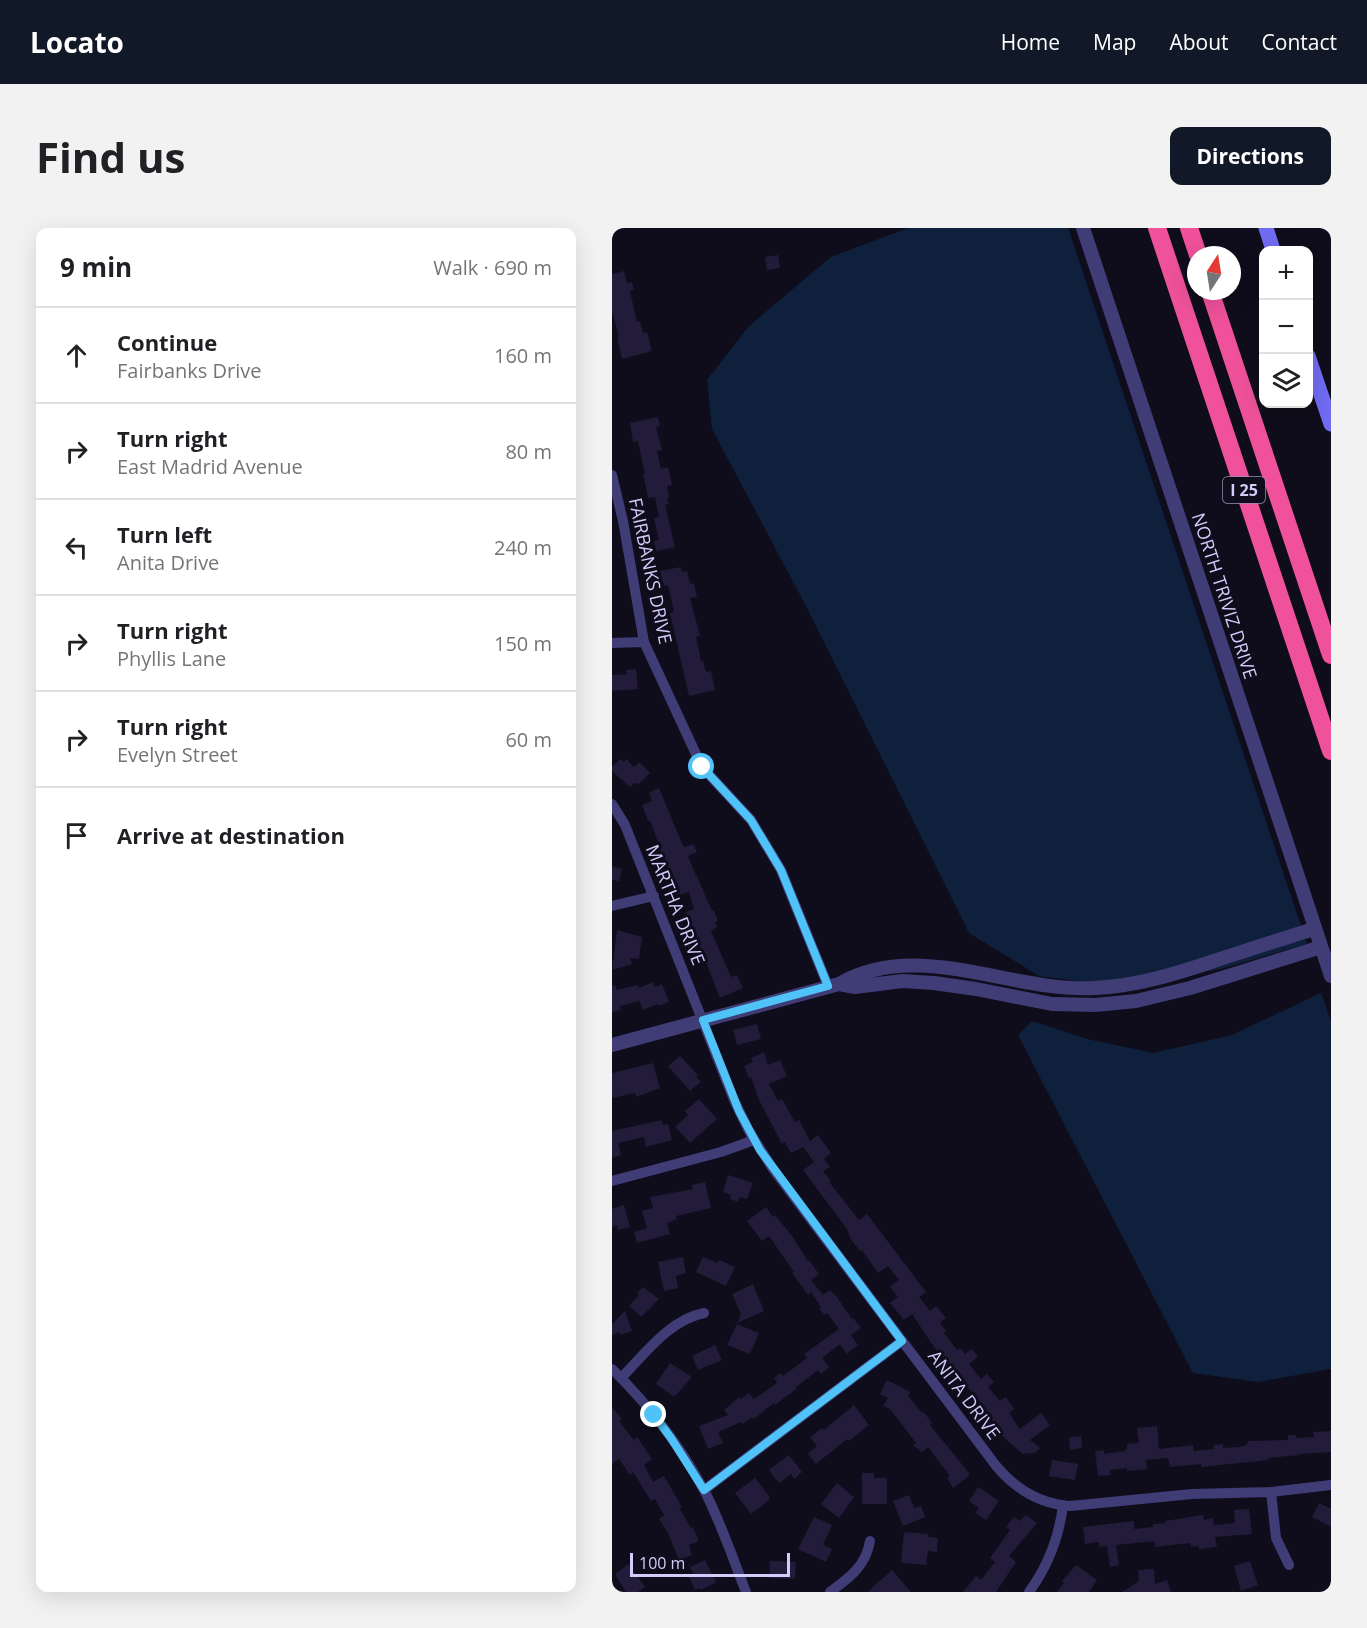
<!DOCTYPE html>
<meta charset="utf-8">
<style>
body{margin:0;font-family:"Open Sans",sans-serif;background:#f2f2f2;color:#202124}
.controls{position:absolute;right:18px;top:18px;display:grid;overflow:hidden;border-radius:12px;box-shadow:0 6px 24px #0002}
.controls button{width:54px;height:54px;display:grid;place-items:center;padding:0;border:0;border-bottom:2px solid #e0e0e0;background:#fff;color:#202124;font:30px sans-serif}
.compass{position:absolute;left:575px;top:18px;width:54px;height:54px;border-radius:50%;background:#fff;box-shadow:0 6px 24px #0002;rotate:12deg}
.scale{position:absolute;left:18px;bottom:15px;width:160px;box-sizing:border-box;padding-left:6px;border:3px solid #d2ccfa;border-top:0;font-size:16px;line-height:21px;white-space:nowrap;color:#d2ccfa;-webkit-text-stroke:4px #0f0d1b;paint-order:stroke}
.stop{position:absolute;width:18px;height:18px;margin:-14px;border:4px solid #4fc3f7;border-radius:50%;background:#fff}
.stop.end{background:#4fc3f7;border-color:#fff;box-shadow:0 2px 6px #0008}
.list{margin:0;padding:0;list-style:none}
h2{display:flex;justify-content:space-between;align-items:center;height:78px;margin:0;padding:0 24px;font-size:26px}
h2 small{font-size:20px;font-weight:400;color:#757577}
.list li{display:grid;grid-template-columns:39px 1fr auto;gap:18px;align-items:center;box-sizing:border-box;height:96px;padding:0 24px;border-top:2px solid #e0e0e0}
.list b{display:block;font-size:22px;white-space:nowrap}
.list p{margin:0;font-size:20px;white-space:nowrap;color:#757577}
.list em{font-size:20px;font-style:normal;color:#757577}
.icon{flex:none;width:33px;height:33px;fill:none;stroke:currentColor;stroke-width:2;stroke-linecap:round;stroke-linejoin:round}
.map{position:relative;flex:none;width:719px;height:1364px;overflow:hidden;border-radius:12px}
header{display:flex;align-items:center;gap:36px;box-sizing:border-box;height:84px;padding:0 30px;background:#111827;color:#fff}
header strong{font-size:28px}
nav{display:flex;gap:33px;margin-inline-start:auto;font-size:21px}
.intro{display:flex;align-items:center;justify-content:space-between;box-sizing:border-box;height:144px;padding:0 36px}
h1{margin:0;font-size:42px}
.button{padding:15px 27px;border-radius:12px;background:#111827;color:#fff;font-size:21px;font-weight:700}
main{display:flex;gap:36px;padding:0 36px}
aside{flex:1;background:#fff;border-radius:12px;box-shadow:0 6px 24px #0002}
.map>svg:first-child{display:block}
.water{fill:#0f203c}
.building{fill:#221b3a}
.lines{fill:none;stroke-linecap:round;stroke-linejoin:round}
.minor{stroke:#3f3c76;stroke-width:10}
.tertiary{stroke:#3f3c76;stroke-width:14}
.secondary{stroke:#716bf2;stroke-width:15}
.motorway{stroke:#ef529a;stroke-width:18}
.route{stroke:#4fc3f7;stroke-width:8}
.labels{text-anchor:middle;stroke-width:6;stroke-linejoin:round;paint-order:stroke}
.shield{fill:#0f0d1b;stroke:#9893b7;stroke-width:1.5}
.shield-label{font-size:16px;font-weight:bold;fill:#d2ccfa}
.street-label{font-size:18px;fill:#d2ccfa;stroke:#0f0d1b}
</style>
<header>
<strong>Locato</strong>
<nav><a>Home</a><a>Map</a><a>About</a><a>Contact</a></nav>
</header>
<div class="intro"><h1>Find us</h1><a class="button">Directions</a></div>
<main>
<aside>
<h2>9 min<small>Walk · 690 m</small></h2>
<ul class="list">
<li><svg class="icon" aria-label="ahead" viewBox="0 0 24 24"><path d="M12 20V5M6 11l6-6 6 6"/></svg><div><b>Continue</b><p>Fairbanks Drive</p></div><em>160 m</em></li>
<li><svg class="icon" aria-label="right" viewBox="0 0 24 24"><path d="M7 20v-9h11M14 6l5 5-5 5"/></svg><div><b>Turn right</b><p>East Madrid Avenue</p></div><em>80 m</em></li>
<li><svg class="icon" aria-label="left" viewBox="0 0 24 24"><path d="M17 20v-9H6M10 6l-5 5 5 5"/></svg><div><b>Turn left</b><p>Anita Drive</p></div><em>240 m</em></li>
<li><svg class="icon" aria-label="right" viewBox="0 0 24 24"><path d="M7 20v-9h11M14 6l5 5-5 5"/></svg><div><b>Turn right</b><p>Phyllis Lane</p></div><em>150 m</em></li>
<li><svg class="icon" aria-label="right" viewBox="0 0 24 24"><path d="M7 20v-9h11M14 6l5 5-5 5"/></svg><div><b>Turn right</b><p>Evelyn Street</p></div><em>60 m</em></li>
<li><svg class="icon" aria-label="arrive" viewBox="0 0 24 24"><path d="M6 21V4h12l-3 4 3 4H6"/></svg><div><b>Arrive at destination</b></div></li>
</ul>
</aside>
<div class="map">
<svg width="719" height="1364" viewBox="0 0 719 1364">
<rect width="100%" height="100%" fill="#0f0d1b"/>
<path class="water" d="M296 0H456L695 716 612 740 516 760 427 748 357 705 195 380 100 201 95 152 137 98 219 29Z
M709 765 719 793V1141L646 1154 581 1145 406 807 420 793 475 811 541 825 620 807Z"/>
<path class="building" d="M166 27 168 40 155 42 153 29Z
M12 43 15 55 20 54 22 62 18 63 25 94 28 93 31 105 35 104 40 123 10 131 5 109H7L0 83V46Z
M46 189 48 198 44 199 50 222 45 223 49 241 56 239 60 257 55 258 57 269 55 270 57 276 53 277 63 319 44 323 42 313 47 312 42 290 47 289 43 269 36 270 31 246H33L26 213 21 214 18 195Z
M69 339 70 344 75 343 78 356 82 355 85 369 78 370 88 408 84 409 89 433 91 432 94 444 99 443 103 462 77 468 58 385 62 384 56 357 52 358 48 343Z
M24 441 26 461 0 463V447L15 446 14 442Z
M8 531 12 534 14 531 22 539 27 534 38 545 27 556 23 555 18 559 0 543V539Z
M47 560 71 618 73 619 81 616 85 624 76 628 84 648H85L100 683 102 682 106 693 103 694 105 699 99 703 119 749 125 747 131 760 108 770 74 684 82 681 77 664 65 668 38 592 36 593 30 577 40 573 37 565Z
M0 638 10 641 7 653 0 652Z
M5 702 30 709 27 731 18 730 20 736 0 742Z
M41 754 43 759 50 756 57 774 47 778 46 776 31 782 27 773 8 778 9 782 0 784V758L3 757 5 762 26 757 27 760Z
M145 796 149 811 125 817 121 802Z
M152 824 156 837 168 832 175 848 157 856 166 873 170 871 183 894 187 892 198 913 206 907 219 925 212 931 218 939 211 943 219 953 217 954 247 992 255 986 314 1064 307 1069 318 1083 324 1078 334 1090 328 1095 334 1103 332 1105 345 1122 348 1120 353 1126 360 1121 366 1129 357 1136 369 1151 375 1146 382 1154 376 1159 388 1173 394 1169 402 1181 397 1185 408 1201 429 1185 438 1197 418 1212 428 1220 423 1225 411 1226 389 1207 369 1175 322 1119 300 1086 292 1092 278 1075 286 1069 278 1059 287 1052 276 1038 266 1045 250 1022 248 1023 238 1010 235 1001 191 942 202 934 191 919 179 925 173 914 170 916 147 872 139 849 137 850 132 838 141 834 139 830Z
M68 828 86 847 84 848 89 854 78 863 56 838Z
M41 835 48 860 24 869 23 865 0 870V845Z
M87 871 105 891 78 915 63 899 76 887 73 883Z
M50 892 51 897 56 896 60 912 34 919 32 909 6 915 9 927 0 930V903Z
M116 947 141 955 135 971 128 969 126 974 118 971 119 967 111 964Z
M93 954 99 980 64 988 65 991 55 995 58 1006 25 1015 22 1004 35 1000 30 983 41 980 38 969 81 961 80 957Z
M12 977 18 999 6 1002 5 997 0 999V981Z
M154 979 161 989 163 987 180 1008 196 1033 197 1032 207 1046 199 1052 211 1067 218 1062 221 1066 222 1065 240 1091 241 1090 249 1100 239 1107 246 1117 235 1126 228 1116 210 1130 217 1139 209 1146 206 1142 183 1160 184 1161 163 1177 162 1175 142 1191 140 1189 130 1196 129 1194 106 1204 111 1215 96 1221 87 1198 116 1187 112 1182 127 1169 129 1171 137 1165 142 1171 165 1155 162 1150 169 1145 171 1148 195 1130 192 1126 227 1101 215 1085 212 1087 207 1080 209 1079 199 1064 196 1067 180 1045 182 1044 157 1008 150 1013 135 993Z
M71 1029 74 1045 64 1048 66 1060 52 1063 46 1034Z
M91 1029 106 1035 107 1032 123 1039 114 1058 84 1044Z
M141 1056 152 1083 125 1095 129 1086 120 1066Z
M31 1059 47 1071 29 1089 17 1078 27 1067 25 1065Z
M13 1083 20 1103 8 1107 7 1104 0 1107V1096Z
M125 1096 147 1105 138 1126 115 1117Z
M103 1117 110 1132 86 1142 80 1128Z
M58 1135 80 1149 62 1169 44 1156Z
M275 1152 298 1164 296 1168 310 1185 311 1183 320 1195 318 1197 357 1245V1248L341 1260 335 1250 338 1248 316 1219 310 1224 301 1217 304 1215 278 1181 271 1178 276 1170 268 1166Z
M242 1177 257 1197 237 1213 235 1211 204 1236 196 1226 205 1218 198 1209 210 1200 212 1202Z
M0 1179 10 1191 7 1193 22 1212 25 1209 40 1231 32 1237 41 1254 52 1248 70 1279 67 1280 79 1300 81 1299 87 1313 77 1317 80 1327 67 1332 55 1303 47 1291 52 1287 43 1271 39 1273 21 1244 18 1247 7 1231 0 1236Z
M545 1198 547 1221 581 1217 582 1223 602 1221V1217L611 1216V1220L627 1219 635 1217 636 1213 676 1212V1207H684V1210L702 1209 701 1204 719 1203V1224L688 1226V1227L656 1230V1232L589 1239V1236L558 1239 556 1230 534 1232 535 1241 515 1243V1240L498 1242V1247L486 1248 483 1223 492 1222V1226L513 1223V1222L515 1221V1216L527 1215 525 1200Z
M469 1208 470 1220 458 1222 457 1209Z
M177 1227 190 1244 182 1251 179 1246 167 1255 157 1242Z
M440 1232 466 1236 463 1252 437 1248Z
M250 1245H262V1250H275V1276H250Z
M143 1250 157 1268V1272L139 1286 123 1265Z
M225 1255 242 1269 227 1290 209 1276Z
M366 1259 387 1273 374 1292 363 1285 367 1280 357 1273Z
M297 1267 302 1280 309 1278 313 1289 291 1298 281 1273Z
M707 1275 719 1281V1299L700 1289Z
M637 1281 640 1306 603 1309 605 1319 587 1321V1318L579 1319 578 1315 543 1319V1313L504 1317 507 1337 498 1339 495 1318 487 1319V1314L473 1316 471 1299 522 1293V1301L541 1299V1296L554 1295 553 1293 591 1287 592 1292 601 1290 602 1297 623 1295 622 1282Z
M414 1287 425 1295 397 1328 404 1334 384 1364H351L364 1348 369 1352 383 1334 378 1330 398 1302 394 1299 402 1289 408 1293Z
M202 1289 220 1297 211 1317 220 1321 214 1334 186 1321Z
M292 1304 317 1306 316 1309 326 1310 325 1324 316 1323 314 1337 289 1335Z
M93 1332 104 1354 89 1362 88 1360 83 1362 77 1349 82 1347 78 1339Z
M158 1333 184 1334 183 1351 157 1350Z
M638 1333 646 1357 629 1363 622 1338Z
M16 1336 33 1359 26 1364H14L3 1346Z
M464 1337 485 1352 477 1364H445L452 1355 450 1353Z
M542 1341 543 1356 555 1352 559 1364H510L527 1353 526 1342Z
M280 1342 299 1364H256L264 1356Z"/>
<g class="lines">
<path class="minor" d="M0 247 11 293 32 414 90 539 139 592 169 642 216 758
M0 415 32 414
M0 576 13 597 122 872 137 903 161 941 385 1239C404 1261 428 1276 458 1278L580 1266 659 1264 719 1257
M0 678 42 668
M0 953 109 924 142 912
M0 1141C36 1176 68 1218 92 1262 108 1292 121 1331 134 1364
M9 1150C33 1126 57 1092 92 1085
M92 1262 290 1113
M659 1264 664 1310 677 1337
M218 1364C237 1350 254 1338 258 1313
M417 1364C436 1338 447 1310 451 1277"/>
<path class="tertiary" d="M471 0 719 748
M227 756 243 759 290 753 322 755 364 761 440 776 483 777 524 773 578 760 709 719
M0 817 227 756C305 710 400 765 483 760 525 758 563 746 602 733 636 722 669 711 702 701"/>
<path class="secondary" d="M654 0 661 22
M696 128 719 196"/>
<path class="motorway" d="M545 0 719 523
M577 0 586 27
M598 63 719 427"/>
</g>
<g class="lines">
<path class="route" d="M42 1187 59 1210 92 1262 290 1113 148 922 127 883 91 792 216 758 169 642 139 592 90 539"/>
</g>
<g class="labels">
<rect class="shield" x="611" y="249" width="42" height="26" rx="4.5"/>
<g class="shield-label">
<text x="632" y="268">I 25</text>
</g>
<g class="street-label">
<text transform="translate(38 343) rotate(78)" y="6">FAIRBANKS DRIVE</text>
<text transform="translate(612 368) rotate(72)" y="6">NORTH TRIVIZ DRIVE</text>
<text transform="translate(63 677) rotate(68)" y="6">MARTHA DRIVE</text>
<text transform="translate(352 1167) rotate(53)" y="6">ANITA DRIVE</text>
</g>
</g>
</svg>
<div class="controls">
<button>+</button>
<button>−</button>
<button><svg class="icon" aria-label="layers" viewBox="0 0 24 24"><path d="M12 4l9 5-9 5-9-5zM3 14l9 5 9-5"/></svg></button>
</div>
<svg class="compass" viewBox="-18 -18 36 36"><path d="M0-13l5 13h-10z" fill="#e53935"/><path d="M0 13l5-13h-10z" fill="#757577"/></svg>
<div class="scale">100 m</div>
<div class="stop" style="left:90px;top:539px"></div>
<div class="stop end" style="left:42px;top:1187px"></div>
</div>
</main>
